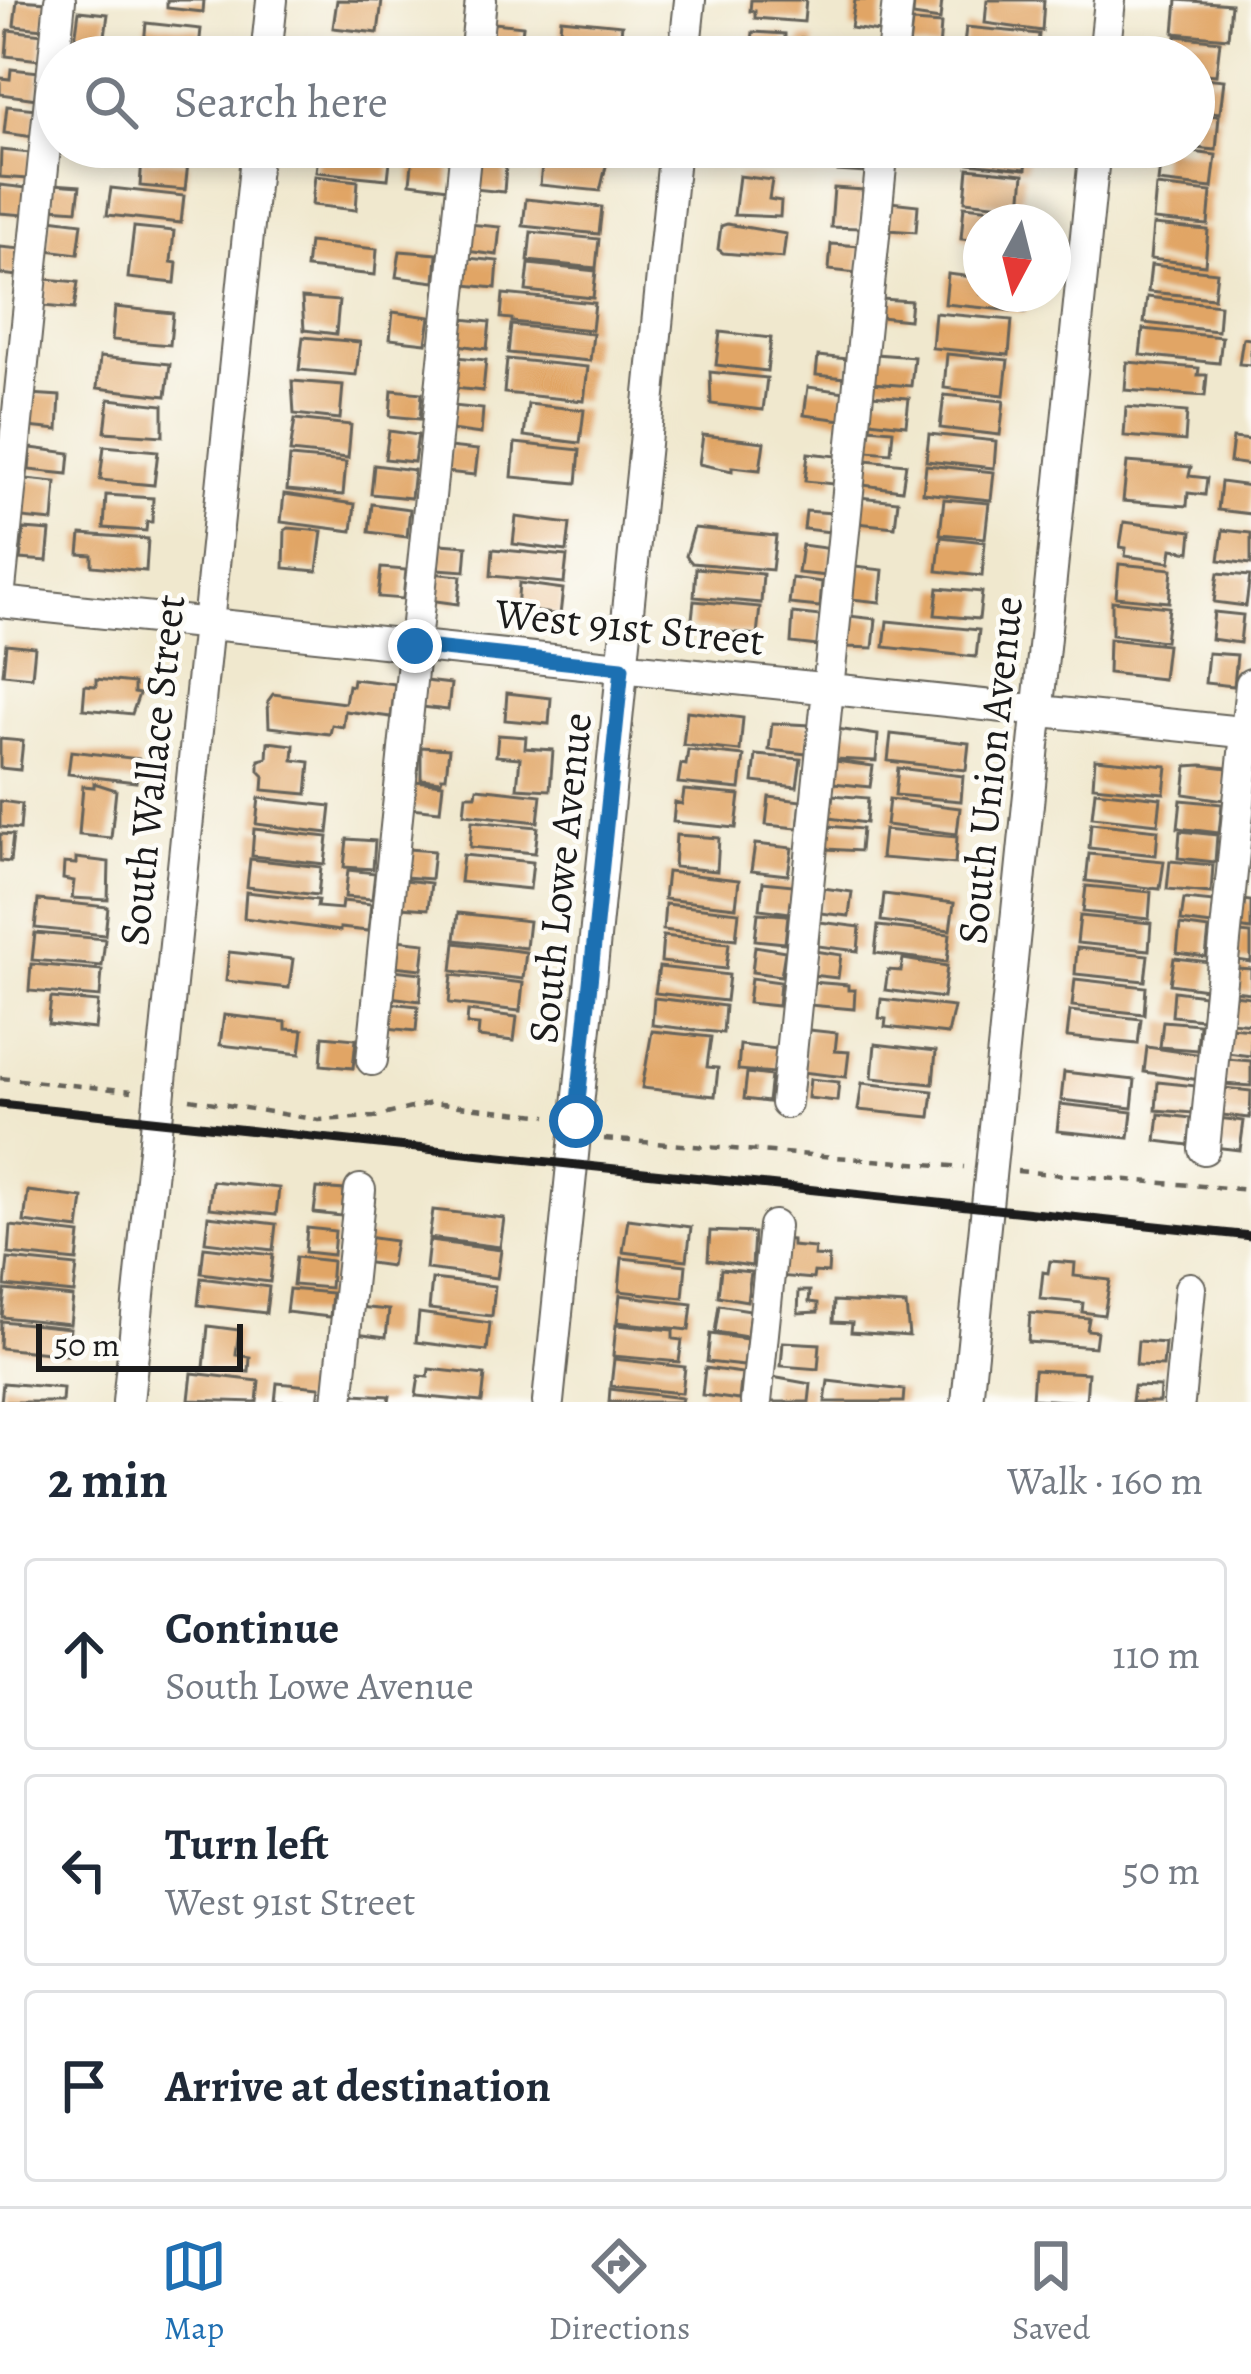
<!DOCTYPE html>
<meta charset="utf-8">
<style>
body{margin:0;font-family:Alegreya,serif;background:#f2f2f3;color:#1f2937}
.compass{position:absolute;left:963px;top:204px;width:108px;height:108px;border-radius:50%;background:#fff;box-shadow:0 6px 18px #0003;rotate:187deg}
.scale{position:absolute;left:36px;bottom:30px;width:207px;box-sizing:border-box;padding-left:12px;border:6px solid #1c1c1c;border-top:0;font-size:33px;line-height:42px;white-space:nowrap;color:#1c1c1c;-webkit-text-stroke:9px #fdfcf7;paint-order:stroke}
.stop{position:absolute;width:36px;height:36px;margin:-27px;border:9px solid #1f6fb2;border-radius:50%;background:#fff}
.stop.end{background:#1f6fb2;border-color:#fff;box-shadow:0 3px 12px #0008}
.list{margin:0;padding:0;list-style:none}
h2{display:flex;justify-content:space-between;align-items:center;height:156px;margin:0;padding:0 48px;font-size:51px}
h2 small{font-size:39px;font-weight:400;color:#747a83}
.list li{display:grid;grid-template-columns:78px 1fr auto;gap:36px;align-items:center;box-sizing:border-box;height:192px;margin:0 24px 24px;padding:0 24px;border:3px solid #e0e1e3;border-radius:12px}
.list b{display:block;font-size:45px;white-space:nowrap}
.list p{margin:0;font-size:39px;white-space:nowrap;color:#747a83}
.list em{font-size:39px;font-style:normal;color:#747a83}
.icon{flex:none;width:66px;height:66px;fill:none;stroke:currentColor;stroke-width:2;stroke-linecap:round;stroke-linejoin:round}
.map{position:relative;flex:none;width:1251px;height:1402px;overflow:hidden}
.search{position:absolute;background:#fff;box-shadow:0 6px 18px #0003;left:36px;right:36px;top:36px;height:132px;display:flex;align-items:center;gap:30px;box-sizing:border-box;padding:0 42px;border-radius:66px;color:#747a83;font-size:45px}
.sheet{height:804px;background:#fff}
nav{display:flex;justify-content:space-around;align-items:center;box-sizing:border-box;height:168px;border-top:3px solid #e0e1e3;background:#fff;font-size:33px;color:#747a83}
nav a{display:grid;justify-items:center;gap:6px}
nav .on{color:#1f6fb2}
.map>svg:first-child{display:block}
.building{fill:#e1a565}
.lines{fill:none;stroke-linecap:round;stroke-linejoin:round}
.minor-casing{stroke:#66635a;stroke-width:34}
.path{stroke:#66635a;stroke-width:4.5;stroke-dasharray:9 9;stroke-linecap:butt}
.minor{stroke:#fff;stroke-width:30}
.rail{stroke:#1c1c1c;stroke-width:9}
.route{stroke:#1f6fb2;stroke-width:15}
.labels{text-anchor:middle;stroke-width:9;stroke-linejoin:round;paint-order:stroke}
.street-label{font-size:42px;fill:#1c1c1c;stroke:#fdfcf7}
</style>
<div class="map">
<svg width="1251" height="1402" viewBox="0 0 1251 1402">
<rect width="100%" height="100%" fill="#fdfcf7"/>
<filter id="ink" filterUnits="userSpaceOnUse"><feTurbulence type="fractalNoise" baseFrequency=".00833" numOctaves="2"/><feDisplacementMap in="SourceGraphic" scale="24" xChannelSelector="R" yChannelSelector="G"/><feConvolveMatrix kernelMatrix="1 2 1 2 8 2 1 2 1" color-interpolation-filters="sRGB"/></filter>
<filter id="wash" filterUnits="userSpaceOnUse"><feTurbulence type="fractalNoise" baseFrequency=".004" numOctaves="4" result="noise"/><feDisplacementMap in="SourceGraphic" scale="48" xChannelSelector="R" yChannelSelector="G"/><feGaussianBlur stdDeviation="2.7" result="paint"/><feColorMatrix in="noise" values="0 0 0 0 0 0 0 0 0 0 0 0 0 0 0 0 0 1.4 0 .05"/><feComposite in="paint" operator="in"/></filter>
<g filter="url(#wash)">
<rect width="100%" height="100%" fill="#f0e8ce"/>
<g id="blocks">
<path class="building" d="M17 0 47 2 44 29 14 26Z
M167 0H204L203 12 167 8Z
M337 0 382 1 378 33 333 28Z
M751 0H806L804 22 755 18V11H750Z
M855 0H884L879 32 851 28Z
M914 0H942L940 20 913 16Z
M987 0H1044L1042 31 985 23Z
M1177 0 1231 4 1228 38 1174 33Z
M79 11 108 14 104 43 75 40Z
M561 19 622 25 618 57 558 51Z
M912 22 941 24 939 49 909 47Z
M146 23 201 29 198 57 165 56 166 47 144 44Z
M494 23 523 26 520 52 491 50Z
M966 27 1039 34 1037 57 963 55Z
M8 30 43 34 40 60 6 56Z
M753 32 785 34V43L800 45 801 38 814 39 813 57H750Z
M1176 36 1220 41 1216 75 1194 73V57H1175Z
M333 37 382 42V52L402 54V57H332Z
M11 69 40 72 37 99 0 94V78L10 79Z
M1194 77 1224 80 1220 113 1194 110Z
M7 106 37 109 34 137 4 133Z
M1194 114 1219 116 1216 150 1194 148Z
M135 147H190L186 156Z
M319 147 391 152 388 179 316 172Z
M415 147H454L453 157 415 152Z
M742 147H774L772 165 740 161Z
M840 147H868L865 173 838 171Z
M970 147H1028L1026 169 968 163Z
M1162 148 1216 155 1212 188 1158 182Z
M1 150 31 153 28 179 0 177Z
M413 155 451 159 448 188 410 183Z
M543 155 607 162 600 191 540 185Z
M142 159 188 163 185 190 140 186Z
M476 162 506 165 504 192 474 189Z
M968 168 1024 174 1021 207 965 201Z
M315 176 358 181 356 210 312 205Z
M739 176 772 180 769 199 781 201 780 217 734 215Z
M53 184 80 186 77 210 51 208Z
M0 185 27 188 25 215 0 213Z
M1156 186 1211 192 1208 225 1153 220Z
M111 188 184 196 181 223 107 215Z
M834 188 863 190 860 228 831 227Z
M526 199 602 207 599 234 523 226Z
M890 202 918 205 916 232 888 230Z
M964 206 1021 212 1020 222H981V241L961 239Z
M50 219 82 223 78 254 47 250Z
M468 224 500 227 497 255 466 251Z
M727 224 786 234 783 258 723 253 718 249 721 226Z
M1153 225 1208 230 1205 265 1150 259Z
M134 227 174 231 171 262 177 263 175 283 128 278Z
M531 232 599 239 596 268 528 261Z
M309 242 377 249 375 275 306 268Z
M831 244 861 246 858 273 829 270Z
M0 247 22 249 19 276 0 274Z
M400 251 437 254 435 282 396 277Z
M468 258 498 261 496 288 465 285Z
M529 264 596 271 593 298 526 291Z
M1151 265 1217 272 1214 298 1148 292Z
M948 274 981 278V294H1027L1025 312 945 304Z
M46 279 78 282 74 309 43 306Z
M503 294 595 303 592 330 512 322V319L501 318Z
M1147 297 1220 305 1218 331 1144 323Z
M302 298 339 301 336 334 304 330Z
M881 299 911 301 909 320 880 317Z
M115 307 173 313 170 345 112 340Z
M393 312 430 317 426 343 390 339Z
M935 313 1012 320 1009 355 932 348Z
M462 319 490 322 487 349 458 345Z
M511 325 593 334 590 361 508 353Z
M1143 329 1222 337 1219 363 1140 355Z
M720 332 771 338 767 371 716 365Z
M303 337 360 342 356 375 299 370Z
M1243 338 1251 339V365L1239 364Z
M875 354 914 357 911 386 872 383Z
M947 354 1008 360 1004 395 944 388Z
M818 356 848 359 846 378 816 375Z
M100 357 170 364 166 396 97 388Z
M457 357 486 360 483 391 454 388Z
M507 359 588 367 584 401 504 393Z
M1127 362 1199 368 1198 375H1207L1205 396 1125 390Z
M710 372 767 378 763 410 711 404Z
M292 381 343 385 340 419 294 414Z
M808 387 845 392 842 420 804 415Z
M392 390 422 393 420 419 390 416Z
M30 394 60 396 58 430 28 427Z
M871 395 909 398 906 425 869 421Z
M944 395 1004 401 1000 435 940 428Z
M109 399 163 405V436L105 432Z
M528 404 584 410 580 443 524 436Z
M453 406 483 409 481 434 451 430Z
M1126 407 1187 412 1185 441 1124 436Z
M295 419 351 425 348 458 290 452Z
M868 428 893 430 891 453 866 451Z
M389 431 418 435 414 462 385 459Z
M929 434 996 441 994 468 926 461Z
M703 435 764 442 760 470 732 467V471L699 464Z
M1233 438 1251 440V465L1230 462Z
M515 443 580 450 577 483 512 477Z
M104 446 158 451 154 485 100 480Z
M449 447 478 450 475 475 446 472Z
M31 448 70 453 68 474 29 470Z
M808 453 837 456 834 484 805 481Z
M290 457 346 462 343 495 287 490Z
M866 460 906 464 902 490 863 485Z
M1127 462 1191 467 1189 476 1207 478 1205 495 1188 493 1187 506 1123 501Z
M374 465 414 470 411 498 371 494Z
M926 465 994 472 991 500 923 493Z
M26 479 56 482 53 521 22 518Z
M1221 482 1251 486V514L1218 510Z
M284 494 355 504 352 531 281 522Z
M106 495 153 498 152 522H147L146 531 104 528Z
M859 497 898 501 895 527 857 523Z
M944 499 989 503 985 538 940 534Z
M372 504 410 509 407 537 369 532Z
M806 511 832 513 831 532 804 529Z
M516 517 570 524 567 551 513 544Z
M1124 522 1192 531 1190 552 1172 549 1170 562 1125 556 1126 548 1120 547Z
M289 528 322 531 317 571 284 568 285 530Z
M694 528 776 536 772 570 692 563 686 556Z
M24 529 50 531 47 561 20 559Z
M1223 530 1251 533V564L1219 560Z
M81 534 148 539 146 571 92 566V555L79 554Z
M941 537 985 542 982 576 937 571Z
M440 544 467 546 465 571 438 569Z
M802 545 832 549 828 576 798 573Z
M493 549 567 556 564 583 491 576Z
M1119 564 1172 569 1169 602 1116 597Z
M855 567 883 570 880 602 851 599Z
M381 568 406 570 403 599 378 597Z
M696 568 763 574 761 603 694 597Z
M431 573 461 576 458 604 429 600Z
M1218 573 1250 576 1246 606 1214 602Z
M792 578 822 582 820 607 789 604Z
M519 583 563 589 560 615 517 609Z
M938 588 982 592 979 619 935 615Z
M694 601 760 607 757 635 691 628Z
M1112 601 1169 607 1165 641 1112 635Z
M1214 612 1243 615 1240 643 1211 639Z
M793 613 820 616 818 646 791 643Z
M849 616 876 619 873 648 847 647Z
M887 621 979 630 976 657 884 647Z
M1109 639 1167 645 1163 679 1108 673Z
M6 644 35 647 32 677 3 674Z
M1208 653 1237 655 1234 686 1205 683Z
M96 679 134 683V693L139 694 132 714 83 709 85 685 96 686Z
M353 679 395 684 391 717 345 711 343 727 332 725 330 734 269 727 268 701 273 694 345 703 348 685 352 686Z
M425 681 451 684 448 710 422 707Z
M507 693 551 698 549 724 505 720Z
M687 711 743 718 740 751 683 745Z
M772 723 810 725 807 754 769 750Z
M837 729 878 735 876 761 835 759Z
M891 734 969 743 966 770 888 761Z
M498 735 526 737 525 748 553 750 550 790 517 788 520 758 496 756Z
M0 739 23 741 20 770 0 768Z
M268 742 294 745 293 760 310 762 307 794 263 790 264 776 259 771V760L267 758Z
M421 747 449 749 446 777H442L441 781 421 779Z
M688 750 744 756 740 789 678 783 681 764 686 765Z
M71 751 139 759 136 782 68 774Z
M756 755 801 759 797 787 753 782Z
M1095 759 1167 766 1164 793 1093 786Z
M835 761 873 766 870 787 833 783Z
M1202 765 1228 768 1224 800 1184 794 1187 766Z
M898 768 963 776 961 801 895 795Z
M414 781 443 784 440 811 410 808Z
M94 783 116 790 111 838 79 835 83 786 94 787Z
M477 788 541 795 538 822 464 814 466 795H476Z
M684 790 740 795 736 828 673 822 675 802 682 804Z
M1095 791 1161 798 1158 824 1092 817Z
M832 795 868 798 866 823 829 818Z
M769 797 801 801 798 828 766 825Z
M259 798 331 806 328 833 256 824Z
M889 799 960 808 957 834 886 825Z
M1181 800 1222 804 1219 833 1178 828Z
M0 801 22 804 20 829 0 827Z
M472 821 538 827 535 853 470 847Z
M1091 823 1158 830 1156 855 1089 848Z
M828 826 862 829 860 851 827 849Z
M254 829 328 837 325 864 252 856Z
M884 830 957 837 955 864 881 858Z
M1180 831 1217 835 1215 862 1178 858Z
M0 834 13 835 10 862 0 861Z
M676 835 719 838 717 871 674 867Z
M347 839 375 841 373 869 344 867Z
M755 844 792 848 788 875 751 871Z
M407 849 434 851 431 879 405 877Z
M1089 854 1164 861 1160 889 1086 881Z
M463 855 533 862 530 889 460 882Z
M76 858 109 862 108 900 72 898 74 881 63 879 64 863 76 864Z
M250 859 321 867 318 895 247 887Z
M1170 861 1213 865 1211 893 1167 889Z
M348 870 375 873 372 899 345 897Z
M667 872 739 880 736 907 664 899Z
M404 880 431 883 428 909 401 907Z
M763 882 793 885 790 913 760 909Z
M1086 886 1151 892 1149 919 1083 912Z
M823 888 852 892 849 916 820 913Z
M246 892 318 900 317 907 341 909 342 901 371 904 368 931 340 928V931L244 918Z
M884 894 954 903 950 930 881 921Z
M1184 899 1214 902 1212 925 1181 921Z
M38 900 108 907 105 935 35 928Z
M1241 900 1251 901V930L1238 928Z
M665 904 739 912 736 939 663 930Z
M458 913 529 921 526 948 455 940Z
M758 913 788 915 785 943 755 940Z
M1080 916 1151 923 1149 950 1077 943Z
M820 922 860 927 858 951 818 946Z
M1180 925 1209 929 1206 957 1177 953Z
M878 926 950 934 947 962 875 953Z
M35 933 105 939 102 966 32 960Z
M1240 933 1251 934V962L1237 960Z
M663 936 729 943 726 969 661 962Z
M396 940 425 943 422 969 393 966Z
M455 943 526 952 523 979 452 971Z
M755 946 785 951 781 976 752 972Z
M1077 948 1148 955 1145 981 1075 974Z
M814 951 841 955 838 978 811 975Z
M229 952 293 959 289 988 226 981Z
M1174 958 1210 962 1206 989 1170 984Z
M903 959 947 966 943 998 885 990 888 970 901 971Z
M31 964 102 970 100 997 29 991Z
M659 967 729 975 726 1001 655 993Z
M1237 968 1251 969V993L1234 991Z
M393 970 422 973 420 1001 390 997Z
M452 975 523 983 520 1011 449 1003Z
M751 978 780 982 778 1006 748 1003Z
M1075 979 1146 987 1144 1014 1072 1006Z
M811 982 848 985V990H855L854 1009 809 1005Z
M1174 991 1204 995 1202 1019 1172 1016Z
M1233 995 1251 997V1024L1231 1022Z
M51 998 98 1002 95 1029 48 1024Z
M654 998 725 1006 723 1033 652 1025Z
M881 999 954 1007 948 1034 885 1027 886 1019 879 1018Z
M389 1003 418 1006 416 1031 387 1028Z
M468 1011 517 1017 514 1041 478 1037 479 1025 467 1024Z
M1070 1011 1141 1019 1138 1044 1067 1037Z
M224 1015 286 1022V1029L303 1030 300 1054 220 1045Z
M1163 1021 1199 1024 1197 1050 1160 1047Z
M1230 1027 1251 1029V1056L1227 1053Z
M809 1030 837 1033 835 1051 849 1052 846 1077 802 1072Z
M652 1031 711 1037 707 1067 718 1068 715 1096 642 1088Z
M323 1036 356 1039 353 1068 321 1065Z
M875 1044 936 1051 933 1084 872 1078Z
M740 1045 778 1049 775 1073 738 1070Z
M1147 1047 1203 1055 1200 1080 1144 1072Z
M1226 1059 1251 1061V1086L1224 1084Z
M1064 1072 1135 1080 1132 1108 1061 1100Z
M747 1073 771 1076 768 1102 744 1099Z
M810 1079 839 1082 837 1101 808 1098Z
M1158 1082 1196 1086 1193 1113 1156 1110Z
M862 1083 933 1091 930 1117 858 1110Z
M1224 1088 1251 1091 1250 1118 1222 1115Z
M1060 1104 1132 1112 1129 1138 1057 1131Z
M1159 1114 1191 1118 1189 1145 1156 1141Z
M1217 1118 1244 1121 1240 1150 1213 1147Z
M212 1181 279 1188 276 1215 209 1208Z
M317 1188 344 1190 342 1216 314 1213Z
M28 1191 83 1198 79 1229 24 1222Z
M433 1210 504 1218 500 1247 429 1238Z
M208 1216 276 1224 273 1250 205 1242Z
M628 1219 691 1227 687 1260 623 1252Z
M11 1226 80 1234 77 1261 9 1254Z
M307 1228 335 1231 333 1255 305 1252Z
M710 1231 754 1233 752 1266 708 1260Z
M366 1237 395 1241 391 1266 362 1262Z
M780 1239 792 1240V1246L815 1248 814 1256 829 1257 828 1273 814 1272 813 1279 777 1276Z
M429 1241 501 1250 497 1278 426 1269Z
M204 1247 273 1255 270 1282 201 1273Z
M296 1257 332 1261 330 1288 293 1285Z
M622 1258 686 1265 683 1298 619 1291Z
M8 1259 77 1266 74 1293 5 1286Z
M1050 1261 1075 1263 1074 1276 1110 1280 1104 1315 1082 1312 1083 1303 1040 1299 1043 1272 1048 1273Z
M721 1269 751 1272 747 1301 718 1296Z
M201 1278 269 1287 266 1313 198 1305Z
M432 1279 495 1286 492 1316 429 1309Z
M289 1289 332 1293 330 1317 286 1312Z
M5 1290 73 1297 70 1324 2 1317Z
M799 1291H810L809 1302 818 1303V1312L798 1313Z
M620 1295 692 1304 689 1330 617 1322Z
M834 1301 906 1305 909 1336 851 1332 852 1323 833 1322Z
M719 1305 750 1310 747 1337 715 1332Z
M358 1307 389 1310 386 1337 356 1333Z
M419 1313 490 1323 487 1351 416 1342Z
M1030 1313 1089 1318 1087 1330 1097 1331 1095 1347 1028 1342Z
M1 1321 70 1328 67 1355 0 1348Z
M616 1325 673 1330V1339L682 1340 679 1362 613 1356Z
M208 1326 239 1330 236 1355 250 1357 249 1372 204 1368Z
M710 1334 747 1339 744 1366 707 1362Z
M1138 1341 1165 1343 1163 1366 1136 1365Z
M783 1342 820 1344 818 1369 781 1366Z
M614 1359 685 1367 682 1393 611 1386Z
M705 1368 742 1373 739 1400 702 1395Z
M429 1369 485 1375 482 1402 416 1396 419 1376 428 1377Z
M1034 1370 1088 1373 1086 1402 1032 1399Z
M192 1373 259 1381 257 1402 189 1400Z
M772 1377 811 1384 809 1402H769Z
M828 1381 904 1390 903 1402H825Z
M3 1383 63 1388 62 1402H1Z
M277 1383 320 1387 318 1402H275Z
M1134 1386 1160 1387 1159 1402H1132Z
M610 1389 682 1398 681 1402H609Z
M353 1394 390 1396 389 1402H353Z"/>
</g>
</g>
<g filter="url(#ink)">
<use href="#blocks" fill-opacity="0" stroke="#66635a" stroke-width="3"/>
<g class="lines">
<g class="minor-casing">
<path id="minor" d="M266 57 272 0
M475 57 481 0
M684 57 690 0
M892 57 898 0
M1104 57 1110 0
M0 589 60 0
M0 602 1251 733
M372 1060 466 147
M786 1103 883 147
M1204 1149 1251 684
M128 1402 257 147
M338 1402 360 1190
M548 1402 675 147
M756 1402 774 1226
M967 1402 1095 147
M1179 1402 1190 1288"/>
</g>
<path class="path" d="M0 1078 132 1091
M190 1099 319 1120 375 1117 431 1103 547 1116
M604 1139 964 1167
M1017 1171 1251 1190"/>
<use href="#minor" class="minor"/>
<path class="rail" d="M0 1104 1251 1236"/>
</g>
</g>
<g class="lines" filter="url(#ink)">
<path class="route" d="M415 646 622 668 576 1121"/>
</g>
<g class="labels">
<g class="street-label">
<text transform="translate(630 626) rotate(6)" y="15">West 91st Street</text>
<text transform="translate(151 770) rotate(-84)" y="15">South Wallace Street</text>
<text transform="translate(989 770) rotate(-84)" y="15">South Union Avenue</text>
<text transform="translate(559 878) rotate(-84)" y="15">South Lowe Avenue</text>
</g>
</g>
</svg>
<svg class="compass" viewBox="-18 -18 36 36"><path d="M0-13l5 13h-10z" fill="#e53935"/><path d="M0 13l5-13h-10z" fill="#747a83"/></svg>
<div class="scale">50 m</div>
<div class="stop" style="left:576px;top:1121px"></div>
<div class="stop end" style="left:415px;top:646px"></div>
<div class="search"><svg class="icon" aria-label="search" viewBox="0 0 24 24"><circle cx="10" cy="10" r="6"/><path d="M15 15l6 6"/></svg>Search here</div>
</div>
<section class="sheet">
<h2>2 min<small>Walk · 160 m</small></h2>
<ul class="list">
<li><svg class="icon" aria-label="ahead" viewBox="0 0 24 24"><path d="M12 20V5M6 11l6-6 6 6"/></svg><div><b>Continue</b><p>South Lowe Avenue</p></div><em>110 m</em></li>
<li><svg class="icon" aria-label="left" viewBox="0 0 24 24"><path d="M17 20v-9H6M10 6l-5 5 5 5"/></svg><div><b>Turn left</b><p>West 91st Street</p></div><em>50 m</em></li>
<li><svg class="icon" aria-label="arrive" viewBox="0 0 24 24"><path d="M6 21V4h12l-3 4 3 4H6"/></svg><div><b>Arrive at destination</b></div></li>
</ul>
</section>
<nav>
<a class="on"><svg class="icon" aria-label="map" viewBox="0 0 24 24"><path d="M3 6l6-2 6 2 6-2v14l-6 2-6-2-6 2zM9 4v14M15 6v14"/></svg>Map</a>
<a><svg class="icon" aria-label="directions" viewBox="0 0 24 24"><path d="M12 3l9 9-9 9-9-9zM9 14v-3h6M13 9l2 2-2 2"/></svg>Directions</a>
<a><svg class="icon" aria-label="saved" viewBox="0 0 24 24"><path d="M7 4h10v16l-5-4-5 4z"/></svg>Saved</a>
</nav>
